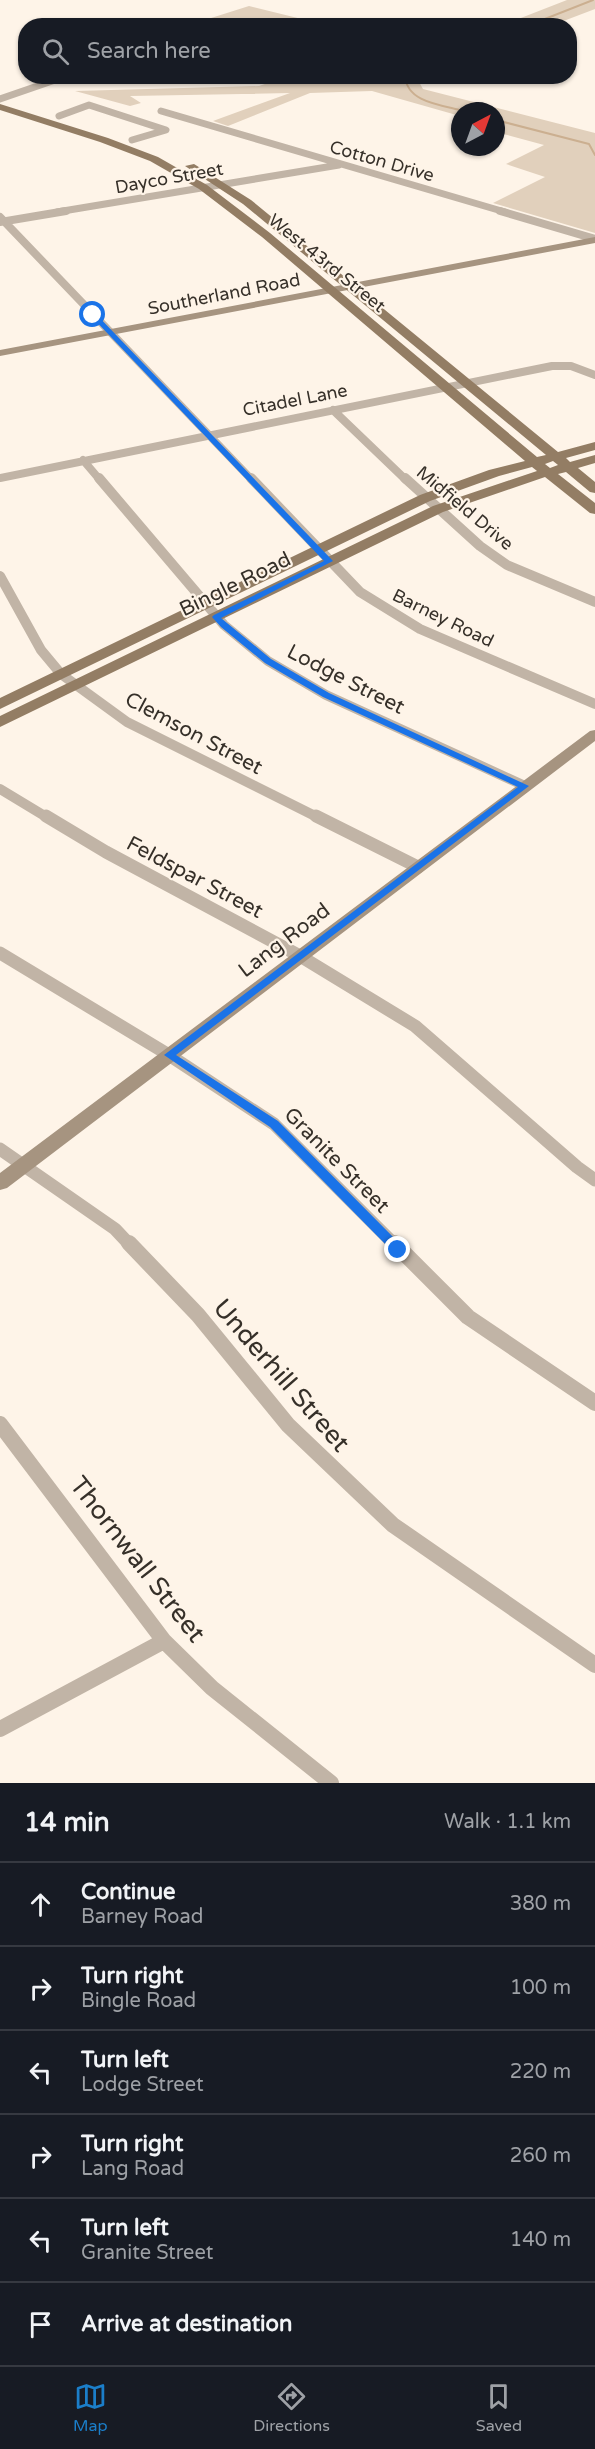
<!DOCTYPE html>
<meta charset="utf-8">
<style>
body{margin:0;font-family:"Varela Round",sans-serif;background:#20242c;color:#f1f3f6}
.compass{position:absolute;left:451px;top:102px;width:54px;height:54px;border-radius:50%;background:#171b24;box-shadow:0 2px 4px #0004;rotate:41deg}
.stop{position:absolute;width:18px;height:18px;margin:-14px;border:4px solid #1a73e8;border-radius:50%;background:#fff}
.stop.end{background:#1a73e8;border-color:#fff;box-shadow:0 2px 6px #0008}
.list{margin:0;padding:0;list-style:none}
h2{display:flex;justify-content:space-between;align-items:center;height:78px;margin:0;padding:0 24px;font-size:26px}
h2 small{font-size:20px;font-weight:400;color:#9ea1a6}
.list li{display:grid;grid-template-columns:39px 1fr auto;gap:18px;align-items:center;box-sizing:border-box;height:84px;padding:0 24px;border-top:2px solid #363941}
.list b{display:block;font-size:22px;white-space:nowrap}
.list p{margin:0;font-size:20px;white-space:nowrap;color:#9ea1a6}
.list em{font-size:20px;font-style:normal;color:#9ea1a6}
.icon{flex:none;width:33px;height:33px;fill:none;stroke:currentColor;stroke-width:2;stroke-linecap:round;stroke-linejoin:round}
.map{position:relative;flex:none;width:595px;height:1783px;overflow:hidden}
.search{position:absolute;background:#171b24;box-shadow:0 2px 4px #0004;left:18px;right:18px;top:18px;height:66px;display:flex;align-items:center;gap:15px;box-sizing:border-box;padding:0 21px;border-radius:24px;color:#9ea1a6;font-size:22px}
.sheet{height:582px;background:#171b24}
nav{display:flex;justify-content:space-around;align-items:center;box-sizing:border-box;height:84px;border-top:2px solid #363941;background:#171b24;font-size:16px;color:#9ea1a6}
nav a{display:grid;justify-items:center;gap:3px}
nav .on{color:#1b7ec9}
.map>svg:first-child{display:block}
.green{fill:#e1d0bc}
.lines{fill:none;stroke-linecap:round;stroke-linejoin:round}
.stream{stroke:#cbaf90;stroke-width:2}
.street-far4{stroke:#c1b4a6;stroke-width:7}
.street-far3{stroke:#c1b4a6;stroke-width:8}
.street-far2{stroke:#c1b4a6;stroke-width:10}
.street-far1{stroke:#c1b4a6;stroke-width:13}
.street{stroke:#c1b4a6;stroke-width:16}
.secondary{fill:#a69480;fill-rule:evenodd}
.primary{fill:#937d64;fill-rule:evenodd}
.route{fill:#1a73e8}
.labels{text-anchor:middle;stroke-width:4.5;stroke-linejoin:round;paint-order:stroke}
.far-street-label{font-size:18px;fill:#363029;stroke:#fef4e8}
.street-label{font-size:21px;fill:#363029;stroke:#fef4e8}
.near-street-label{font-size:26px;fill:#363029;stroke:#fef4e8}
</style>
<div class="map">
<svg width="595" height="1783" viewBox="0 0 595 1783">
<rect width="100%" height="100%" fill="#fef4e8"/>
<path class="green" d="M567 0H595V9L553 25H503Z
M249 6 326 25H189Z
M288 76 425 77 419 82 423 89 595 133V233L493 203 545 177 506 164 544 145 496 132V111H460V116L372 91 310 93 228 126 213 121 290 93 130 96 141 103 130 106 75 91 259 86Z"/>
<g class="lines">
<path class="stream" d="M527 26 593 0
M405 76C407 103 442 105 464 111
M496 120 589 144 595 155"/>
<path class="street-far4" d="M0 99 55 80
M161 111 505 212
M59 116 89 105 166 130 132 140
M57 212 339 165"/>
<path class="street-far3" d="M500 211 595 239
M0 217 252 480
M0 222 66 211
M333 410 406 480
M83 460 100 480
M0 478 552 366H571L595 375"/>
<path class="street-far2" d="M99 478 224 625 268 661 326 695 525 786
M251 478 360 592 420 629 595 704
M405 478 480 546 507 565 595 602
M0 576 41 650 61 674 127 722 319 818
M0 789 48 818"/>
<path class="street-far1" d="M46 816 106 852 300 956 415 1026 577 1167 595 1180
M316 816 418 867
M0 953 169 1055 274 1124 395 1245
M0 1149 115 1229 130 1245"/>
<path class="street" d="M129 1243 198 1315 288 1425 393 1525 595 1665
M394 1243 468 1317 595 1403
M0 1424 164 1641 212 1688 331 1783
M0 1729 164 1641"/>
<path class="secondary" d="M595 237V243L0 356V350Z
M595 730V741L7 1188 0 1190V1173L590 731Z"/>
<path class="primary" d="M0 104 108 138 158 157 207 185 270 233 537 457 546 455 243 204 185 166 194 164 251 200 558 452 595 442V450L566 458 570 462 595 455V463L578 468 595 482V493L590 492 566 472 558 474 595 503V514L590 513 545 477 443 512 0 727V716L433 506 537 471 532 467 499 476 430 501 0 709V698L420 495 489 470 525 461 262 237 199 189 150 161 100 142 0 110ZM553 461 558 465 550 468 545 464Z"/>
</g>
<path class="route" d="M91 313H95L333 561 221 618 227 623 271 659 329 693 529 786 176 1055 278 1121 402 1246V1253H394L270 1127 164 1055 518 787 323 697 265 663 221 627 212 617 214 615 324 561 91 316Z"/>
<g class="labels">
<g class="far-street-label">
<text transform="translate(382 161) rotate(16)" y="6">Cotton Drive</text>
<text transform="translate(169 178) rotate(-10)" y="6">Dayco Street</text>
<text transform="translate(327 263) rotate(39)" y="6">West 43rd Street</text>
<text transform="translate(224 294) rotate(-11)" y="6">Southerland Road</text>
<text transform="translate(295 400) rotate(-11)" y="6">Citadel Lane</text>
<text transform="translate(465 508) rotate(40)" y="6">Midfield Drive</text>
<text transform="translate(443 618) rotate(26)" y="6">Barney Road</text>
</g>
<g class="street-label">
<text transform="translate(235 584) rotate(-26)" y="7">Bingle Road</text>
<text transform="translate(346 679) rotate(27)" y="7">Lodge Street</text>
<text transform="translate(194 733) rotate(28)" y="7">Clemson Street</text>
<text transform="translate(195 877) rotate(28)" y="7">Feldspar Street</text>
<text transform="translate(284 940) rotate(-37)" y="7">Lang Road</text>
<text transform="translate(337 1160) rotate(45)" y="7">Granite Street</text>
</g>
<g class="near-street-label">
<text transform="translate(282 1375) rotate(49)" y="9">Underhill Street</text>
<text transform="translate(138 1559) rotate(52)" y="9">Thornwall Street</text>
</g>
</g>
</svg>
<svg class="compass" viewBox="-18 -18 36 36"><path d="M0-13l5 13h-10z" fill="#e53935"/><path d="M0 13l5-13h-10z" fill="#9ea1a6"/></svg>
<div class="stop" style="left:93px;top:315px"></div>
<div class="stop end" style="left:398px;top:1250px"></div>
<div class="search"><svg class="icon" aria-label="search" viewBox="0 0 24 24"><circle cx="10" cy="10" r="6"/><path d="M15 15l6 6"/></svg>Search here</div>
</div>
<section class="sheet">
<h2>14 min<small>Walk · 1.1 km</small></h2>
<ul class="list">
<li><svg class="icon" aria-label="ahead" viewBox="0 0 24 24"><path d="M12 20V5M6 11l6-6 6 6"/></svg><div><b>Continue</b><p>Barney Road</p></div><em>380 m</em></li>
<li><svg class="icon" aria-label="right" viewBox="0 0 24 24"><path d="M7 20v-9h11M14 6l5 5-5 5"/></svg><div><b>Turn right</b><p>Bingle Road</p></div><em>100 m</em></li>
<li><svg class="icon" aria-label="left" viewBox="0 0 24 24"><path d="M17 20v-9H6M10 6l-5 5 5 5"/></svg><div><b>Turn left</b><p>Lodge Street</p></div><em>220 m</em></li>
<li><svg class="icon" aria-label="right" viewBox="0 0 24 24"><path d="M7 20v-9h11M14 6l5 5-5 5"/></svg><div><b>Turn right</b><p>Lang Road</p></div><em>260 m</em></li>
<li><svg class="icon" aria-label="left" viewBox="0 0 24 24"><path d="M17 20v-9H6M10 6l-5 5 5 5"/></svg><div><b>Turn left</b><p>Granite Street</p></div><em>140 m</em></li>
<li><svg class="icon" aria-label="arrive" viewBox="0 0 24 24"><path d="M6 21V4h12l-3 4 3 4H6"/></svg><div><b>Arrive at destination</b></div></li>
</ul>
</section>
<nav>
<a class="on"><svg class="icon" aria-label="map" viewBox="0 0 24 24"><path d="M3 6l6-2 6 2 6-2v14l-6 2-6-2-6 2zM9 4v14M15 6v14"/></svg>Map</a>
<a><svg class="icon" aria-label="directions" viewBox="0 0 24 24"><path d="M12 3l9 9-9 9-9-9zM9 14v-3h6M13 9l2 2-2 2"/></svg>Directions</a>
<a><svg class="icon" aria-label="saved" viewBox="0 0 24 24"><path d="M7 4h10v16l-5-4-5 4z"/></svg>Saved</a>
</nav>
